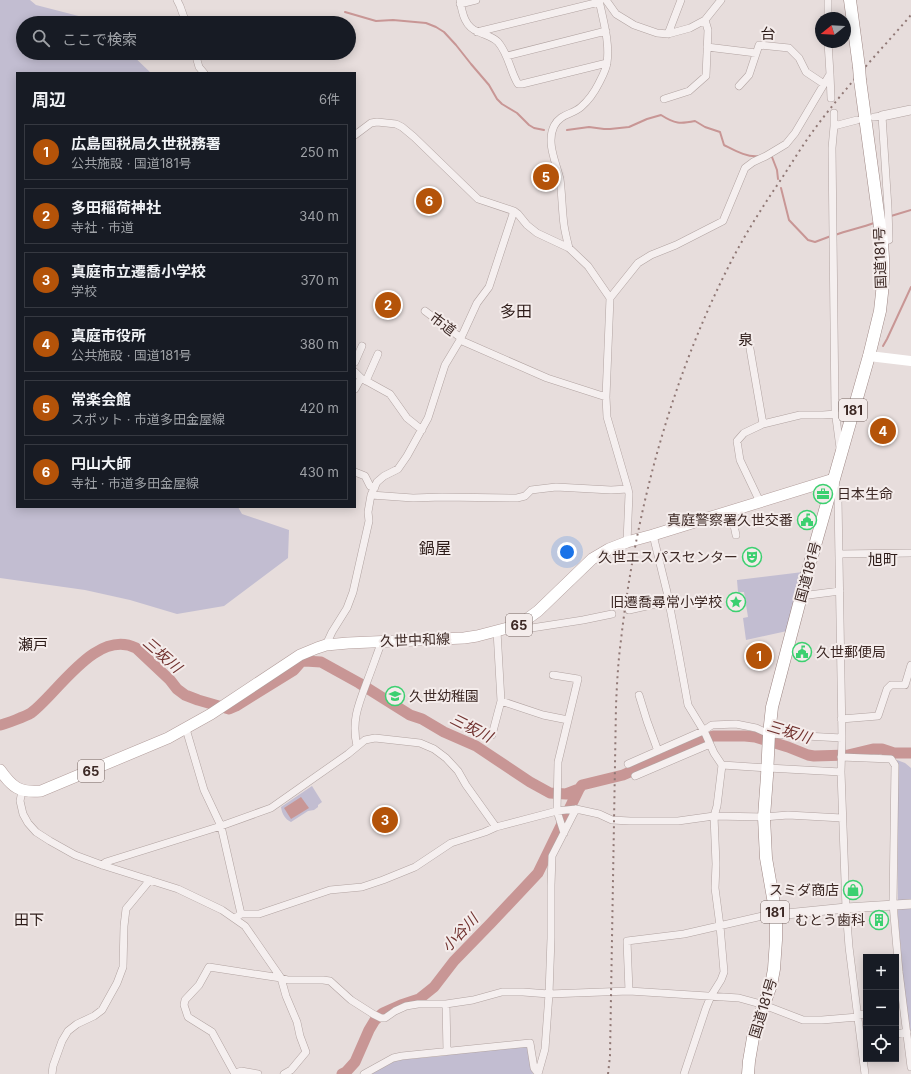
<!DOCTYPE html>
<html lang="ja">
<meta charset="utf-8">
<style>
body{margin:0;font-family:Inter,"Noto Sans JP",sans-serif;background:#20242c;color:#f1f3f6}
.controls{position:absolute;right:12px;bottom:12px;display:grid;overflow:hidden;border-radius:0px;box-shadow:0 2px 10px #0003}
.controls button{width:36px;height:36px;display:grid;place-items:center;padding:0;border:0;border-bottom:1px solid #363941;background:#171b24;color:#f1f3f6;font:20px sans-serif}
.compass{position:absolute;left:815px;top:12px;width:36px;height:36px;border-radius:50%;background:#171b24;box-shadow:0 2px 10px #0003;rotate:252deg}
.you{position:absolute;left:567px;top:552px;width:14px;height:14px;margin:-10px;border:3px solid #fff;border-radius:50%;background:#1a73e8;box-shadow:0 0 0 6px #1a73e833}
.badge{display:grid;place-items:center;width:26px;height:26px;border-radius:50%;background:#b45309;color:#fff;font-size:13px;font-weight:700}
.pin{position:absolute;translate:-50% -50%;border:2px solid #fff;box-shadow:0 1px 4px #0006}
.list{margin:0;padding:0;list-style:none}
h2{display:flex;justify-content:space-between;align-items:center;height:52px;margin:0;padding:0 16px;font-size:17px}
h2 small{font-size:13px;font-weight:400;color:#9ea1a6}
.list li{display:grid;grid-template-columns:26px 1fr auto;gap:12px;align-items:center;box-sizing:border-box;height:56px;margin:0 8px 8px;padding:0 8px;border:1px solid #363941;border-radius:0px}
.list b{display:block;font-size:15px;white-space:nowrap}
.list p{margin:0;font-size:13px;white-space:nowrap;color:#9ea1a6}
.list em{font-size:13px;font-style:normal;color:#9ea1a6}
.icon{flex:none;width:22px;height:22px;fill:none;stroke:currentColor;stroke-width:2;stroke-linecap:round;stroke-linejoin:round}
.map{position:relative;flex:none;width:911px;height:1074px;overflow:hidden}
.search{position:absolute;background:#171b24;box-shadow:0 2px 10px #0003;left:16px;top:16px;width:340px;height:44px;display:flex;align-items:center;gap:10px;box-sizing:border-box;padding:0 14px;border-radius:22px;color:#9ea1a6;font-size:15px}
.panel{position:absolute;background:#171b24;box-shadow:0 2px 10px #0003;left:16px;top:72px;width:340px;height:436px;border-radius:0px}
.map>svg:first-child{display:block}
.green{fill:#c2bdd1}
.water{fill:#c89695}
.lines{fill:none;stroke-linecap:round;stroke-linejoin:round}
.stream{stroke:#c89695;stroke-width:2}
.river{stroke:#c89695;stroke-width:11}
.minor-casing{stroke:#b1a3a1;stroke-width:8}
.tertiary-casing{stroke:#b1a3a1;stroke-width:10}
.primary-casing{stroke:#b29d9b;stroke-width:12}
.trunk-casing{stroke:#9d8683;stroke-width:13}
.minor{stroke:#f5efef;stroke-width:7}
.tertiary{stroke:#f5efef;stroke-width:9}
.secondary{stroke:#fff;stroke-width:10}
.primary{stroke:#fff;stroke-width:11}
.trunk{stroke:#fff;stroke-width:12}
.rail{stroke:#907875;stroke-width:2;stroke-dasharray:2 4;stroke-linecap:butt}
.trunk-bridge-casing{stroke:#9d8683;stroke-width:13;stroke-linecap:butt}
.trunk-bridge{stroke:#fff;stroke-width:12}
.labels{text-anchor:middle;stroke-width:4;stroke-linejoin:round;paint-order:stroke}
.shield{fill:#f4eceb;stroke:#746460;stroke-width:1}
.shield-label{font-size:13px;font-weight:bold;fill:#3d2925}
.street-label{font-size:14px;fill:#3d2925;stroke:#f4eceb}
.poi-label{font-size:14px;fill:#3d2925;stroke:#f4eceb;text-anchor:end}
.neighbourhood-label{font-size:15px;fill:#2d1b18;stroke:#f4eceb}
.water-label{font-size:15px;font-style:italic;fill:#71322f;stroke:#f4eceb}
.quarter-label{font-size:16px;fill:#2d1b18;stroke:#f4eceb}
</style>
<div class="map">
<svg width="911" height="1074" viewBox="0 0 911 1074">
<rect width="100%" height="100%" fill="#e7dddc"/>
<path class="green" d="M0 0H30L36 5 94 20 97 23H23V53H130L151 73H17V507H238L242 514 289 530 288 558 224 606 177 614 130 600 85 590 0 578Z
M803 572 787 631 746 640 743 618 748 617 744 592H738L737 580Z
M897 760 905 763 911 768V1050L906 1013 898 917Z
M312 786 322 802 318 805V807L314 810 308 811 291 822C285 819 282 814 281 807Z
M525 1047 528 1048 533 1074H369L396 1060 443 1056 455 1053Z"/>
<path class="water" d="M301 797 309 808 291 819 284 808Z"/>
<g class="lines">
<path class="stream" d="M345 12 376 21 393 20 426 23 436 27 444 32 456 45 471 64 489 85 497 99 502 104 517 113 529 125 534 128 544 130
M567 130 589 127 604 129H610L629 127 647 119 661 115C675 124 680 124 695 121L705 127 720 132 724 145C734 150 748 158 759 156
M772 157 777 170 778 179
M781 188 789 220 808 240 815 242 831 236
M891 216 911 210
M835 235C848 230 861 228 874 223
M883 346 887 339 911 287"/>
<path class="river" d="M0 725C6 724 26 716 31 713 58 693 96 628 136 648L170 680 177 689 185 695 198 700 229 709 236 706 294 670 301 662 305 661 321 662 359 683 410 715 422 719 444 732 476 746 530 782 550 793 566 794 579 789 582 785 623 775 713 736H745L755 737 788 747 808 755 814 756 848 755 873 749H882L894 753H911
M342 1074 346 1072 355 1062 369 1030 375 1020 383 1013 401 1005 419 999 434 987 454 961 491 923 538 873 579 789"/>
<g class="minor-casing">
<path id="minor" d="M177 0 180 6 186 23
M460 0C462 13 465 28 479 32 485 35 493 37 498 42 509 55 510 71 518 84H522L607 63
M606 0 616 14 634 25 657 33 668 34 690 28 705 20 721 0
M460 4 476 0
M828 18V0
M477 32 599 2
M668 34 681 0
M707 47 756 53
M195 53 199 67 204 73
M507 56 606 31
M830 74 831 98
M739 86 749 75 759 45 789 48 799 58 806 72 824 84
M664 99 689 91 706 76 708 30 705 20
M834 113V126
M874 117 882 116 888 208 889 240 882 242
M355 135 371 123 377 122 396 124 402 127 414 137 478 199 514 211 518 214 527 225 537 233 569 248 588 266 610 298
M569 248C567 240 565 232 564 225 562 210 562 194 560 179 556 162 546 143 554 126 561 113 572 115 581 107 588 101 595 91 599 83 602 77 606 70 607 63 610 42 603 20 599 0
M425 311 461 338
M460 340 547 378 606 397
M749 343 763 424
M355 362 362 346
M355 372 361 378 390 394 407 418 422 430
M366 381 378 354
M355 389 361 378
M840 448 835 410 832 148 834 126 857 120
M355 472 365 476 370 486 375 487
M835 483 838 499 842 738 841 772 846 908 849 947 865 1074
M371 495 413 498 442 497 517 498 525 496 531 490 556 487 611 490 628 489
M760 502 740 460 737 441 744 433 763 424 800 415H823L836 414
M731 511 736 535
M653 535 667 592 678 650 688 705 705 733 714 753 722 765 717 806 714 816 716 864 715 888 720 926 724 972 721 980 711 996 706 1008 684 1074
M627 542 629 494 628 489 607 417 606 397 610 298 638 263 651 255 676 245 723 221 745 168 753 162 766 156 786 144 795 133 830 74 828 42
M839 554 911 553
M801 596 840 591
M629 610 669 601
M519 625 525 629 583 620 612 614
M326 645 332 632 347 608 353 592 369 521 368 512 371 495 377 482 384 476 398 469 407 456 428 418 445 365 460 340 477 303 489 287 514 211
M553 675 578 679 558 762 557 811 564 833
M639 695 647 721 658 751
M501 701 543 715 568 720
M841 719 878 716 887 689 891 685H905L911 665
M186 729 204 790 221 826 241 914
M492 735 501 701 497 631
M357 746C351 720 359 703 368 679 373 666 377 654 382 641
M841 757 891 759 895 765 893 904 899 972 911 1067
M628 764 703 731 712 725 736 724 756 728 769 734 842 738
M722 765 768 768 841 772
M635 776 710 744
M22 791 20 801 23 814 28 823 36 832 50 841 75 855 102 865 178 889 222 910 245 926 281 978 286 996 297 1022 300 1036 306 1052 291 1070 284 1074
M102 865 106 862 221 826 271 808 348 754 365 740 375 738 420 743 434 749 446 758 458 771 466 785 496 827
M235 918 241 914H259L330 890 362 887 383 880 415 867 451 843 485 832 496 827 557 811 576 809 599 814 612 820 630 821H678L714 816 764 817 788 815 842 818
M629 991 627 941 684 934 767 915H776
M446 1004 447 1051
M858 1015 866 1014
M896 1034 907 1032
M52 1074 53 1066 62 1041 68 1031 77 1024 94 1016 102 1010 117 983 123 967 124 926 126 909 150 880
M235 1074 212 1032 188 1017 184 1005 185 1000 199 985 209 967 281 978 288 980H323L330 981 351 1000 373 1014 381 1018H385L395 1011 406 1006 418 1004H446L473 1000 502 992H523L549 994 629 991 739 998 764 1005 803 1020H822L858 1017
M235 1074 241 1071 258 1074
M364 1074 393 1058 402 1056 530 1043 534 1068 538 1073
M538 1074 545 1049 549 994 551 938V885L552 856 576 809"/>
</g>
<g class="tertiary-casing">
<path id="tertiary" d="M882 116 911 110
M776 915 846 908 911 904"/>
</g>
<g class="primary-casing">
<path id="primary" d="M0 770C12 787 19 793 41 791L168 738 211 714 300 655 317 648 326 645 348 643 464 638 477 636 519 625 538 611 592 559 609 549 627 542 653 535 834 479"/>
</g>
<g class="trunk-casing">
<path id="trunk" d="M850 0 859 67
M748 1074 749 1061 754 1032 771 985 774 969 776 940V915L766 858 764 817 767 776 769 734 772 707 808 570 869 356 880 311 882 293 883 278V258L882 242 860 80"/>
</g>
<use href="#minor" class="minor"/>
<use href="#tertiary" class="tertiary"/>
<path class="secondary" d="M869 356 911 361"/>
<use href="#primary" class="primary"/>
<use href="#trunk" class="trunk"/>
<path class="rail" d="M608 1074 610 1056 616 705C617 684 618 662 621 640 636 507 673 372 735 254 749 228 765 203 782 178 793 161 804 143 816 127 845 88 879 52 911 15"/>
<g class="trunk-bridge-casing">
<path id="trunk-bridge" d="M859 67 860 80"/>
</g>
<use href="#trunk-bridge" class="trunk-bridge"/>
</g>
<defs>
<g id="office-ring" transform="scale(1)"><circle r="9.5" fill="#f4eceb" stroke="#3cd070" stroke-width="1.5"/><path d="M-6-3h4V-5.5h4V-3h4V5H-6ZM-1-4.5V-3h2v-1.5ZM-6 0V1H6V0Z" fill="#3cd070"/></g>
<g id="civic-ring" transform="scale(1)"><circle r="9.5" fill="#f4eceb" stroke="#3cd070" stroke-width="1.5"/><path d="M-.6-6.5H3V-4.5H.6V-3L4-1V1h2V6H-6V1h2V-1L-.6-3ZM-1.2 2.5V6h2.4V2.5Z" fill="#3cd070"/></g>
<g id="theatre-ring" transform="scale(1)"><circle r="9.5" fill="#f4eceb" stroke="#3cd070" stroke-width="1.5"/><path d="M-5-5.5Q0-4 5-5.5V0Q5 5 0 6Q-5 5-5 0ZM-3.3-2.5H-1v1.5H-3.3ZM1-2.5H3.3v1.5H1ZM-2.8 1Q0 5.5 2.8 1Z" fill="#3cd070"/></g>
<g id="sight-ring" transform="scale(1)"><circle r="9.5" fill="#f4eceb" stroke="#3cd070" stroke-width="1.5"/><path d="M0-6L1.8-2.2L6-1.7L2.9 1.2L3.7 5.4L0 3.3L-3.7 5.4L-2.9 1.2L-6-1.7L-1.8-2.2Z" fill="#3cd070"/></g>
<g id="school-ring" transform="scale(1)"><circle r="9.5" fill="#f4eceb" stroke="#3cd070" stroke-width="1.5"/><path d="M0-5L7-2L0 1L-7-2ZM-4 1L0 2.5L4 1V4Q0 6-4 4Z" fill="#3cd070"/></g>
<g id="shop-ring" transform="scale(1)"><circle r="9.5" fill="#f4eceb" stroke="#3cd070" stroke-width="1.5"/><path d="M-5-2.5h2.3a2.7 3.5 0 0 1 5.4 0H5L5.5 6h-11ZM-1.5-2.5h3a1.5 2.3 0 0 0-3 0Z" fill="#3cd070"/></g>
<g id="building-ring" transform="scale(1)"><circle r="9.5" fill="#f4eceb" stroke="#3cd070" stroke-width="1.5"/><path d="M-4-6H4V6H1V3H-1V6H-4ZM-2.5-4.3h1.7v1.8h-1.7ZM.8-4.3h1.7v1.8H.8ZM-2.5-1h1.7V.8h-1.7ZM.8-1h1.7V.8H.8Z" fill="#3cd070"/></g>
</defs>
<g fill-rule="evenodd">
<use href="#office-ring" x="823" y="494"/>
<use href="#civic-ring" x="807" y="520"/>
<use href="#theatre-ring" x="752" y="557"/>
<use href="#sight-ring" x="736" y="602"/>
<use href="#civic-ring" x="802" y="652"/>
<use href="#school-ring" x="395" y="696"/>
<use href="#shop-ring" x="853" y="890"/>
<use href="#building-ring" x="879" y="920"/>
</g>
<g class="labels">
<g class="shield">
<rect x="839" y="399" width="28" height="22" rx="3"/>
<rect x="506" y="614" width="26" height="22" rx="3"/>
<rect x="78" y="760" width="26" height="22" rx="3"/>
<rect x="761" y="901" width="28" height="22" rx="3"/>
</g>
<g class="shield-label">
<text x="853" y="415">181</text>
<text x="519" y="630">65</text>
<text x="91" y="776">65</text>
<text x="775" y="917">181</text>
</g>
<g class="street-label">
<text transform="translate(880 258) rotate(-92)" y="5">国道181号</text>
<text transform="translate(443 324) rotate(37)" y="5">市道</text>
<text transform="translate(808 572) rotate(-75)" y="5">国道181号</text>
<text transform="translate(415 640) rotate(-2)" y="5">久世中和線</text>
<text transform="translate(763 1008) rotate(-73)" y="5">国道181号</text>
</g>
<g class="poi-label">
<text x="837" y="499" text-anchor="start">日本生命</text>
<text x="793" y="525">真庭警察署久世交番</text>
<text x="738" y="562">久世エスパスセンター</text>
<text x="722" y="607">旧遷喬尋常小学校</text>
<text x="816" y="657" text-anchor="start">久世郵便局</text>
<text x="409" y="701" text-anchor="start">久世幼稚園</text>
<text x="839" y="895">スミダ商店</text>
<text x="865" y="925">むとう歯科</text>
</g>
<g class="neighbourhood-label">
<text x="768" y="39">台</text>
<text x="746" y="345">泉</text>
<text x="883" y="565">旭町</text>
<text x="33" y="650">瀬戸</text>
<text x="29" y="925">田下</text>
</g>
<g class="water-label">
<text transform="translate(162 655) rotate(41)" y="5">三坂川</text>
<text transform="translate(471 728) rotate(27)" y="5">三坂川</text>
<text transform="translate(789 732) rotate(17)" y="5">三坂川</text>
<text transform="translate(460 933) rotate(-47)" y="5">小谷川</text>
</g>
<g class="quarter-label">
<text x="516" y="317">多田</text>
<text x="435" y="554">鍋屋</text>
</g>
</g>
</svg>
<div class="controls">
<button>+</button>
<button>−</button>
<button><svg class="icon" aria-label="locate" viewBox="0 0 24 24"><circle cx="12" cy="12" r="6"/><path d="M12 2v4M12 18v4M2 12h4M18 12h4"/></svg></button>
</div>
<svg class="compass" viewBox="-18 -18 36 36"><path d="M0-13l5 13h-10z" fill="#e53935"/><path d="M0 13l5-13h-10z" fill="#9ea1a6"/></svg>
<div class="you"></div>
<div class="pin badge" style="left:759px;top:656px">1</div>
<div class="pin badge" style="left:388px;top:305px">2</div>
<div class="pin badge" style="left:385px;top:820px">3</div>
<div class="pin badge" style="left:883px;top:431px">4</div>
<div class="pin badge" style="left:546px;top:177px">5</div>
<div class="pin badge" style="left:429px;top:201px">6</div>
<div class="search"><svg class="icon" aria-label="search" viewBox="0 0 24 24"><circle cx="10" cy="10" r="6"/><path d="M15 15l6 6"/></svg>ここで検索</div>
<section class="panel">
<h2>周辺<small>6件</small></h2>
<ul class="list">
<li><span class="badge">1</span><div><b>広島国税局久世税務署</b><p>公共施設 · 国道181号</p></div><em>250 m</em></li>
<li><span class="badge">2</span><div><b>多田稲荷神社</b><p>寺社 · 市道</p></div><em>340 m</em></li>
<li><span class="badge">3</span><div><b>真庭市立遷喬小学校</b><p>学校</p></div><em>370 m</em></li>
<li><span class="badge">4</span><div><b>真庭市役所</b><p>公共施設 · 国道181号</p></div><em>380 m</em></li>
<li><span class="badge">5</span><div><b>常楽会館</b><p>スポット · 市道多田金屋線</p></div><em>420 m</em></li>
<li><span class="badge">6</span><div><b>円山大師</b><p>寺社 · 市道多田金屋線</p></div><em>430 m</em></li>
</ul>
</section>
</div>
